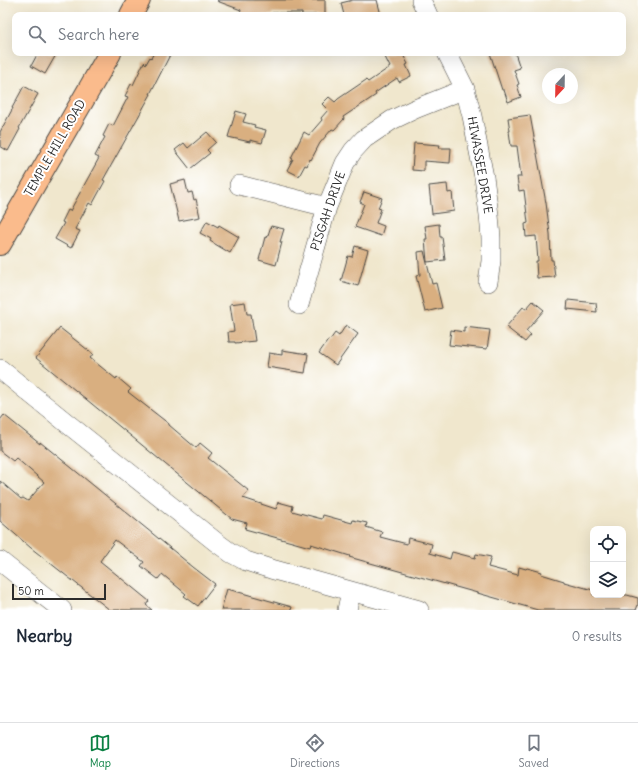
<!DOCTYPE html>
<style>
body{margin:0;font-family:Delius,sans-serif;background:#f6f6f7;color:#1f2937}
.controls{position:absolute;right:12px;bottom:12px;display:grid;overflow:hidden;border-radius:8px;box-shadow:0 4px 16px #0002}
.controls button{width:36px;height:36px;display:grid;place-items:center;padding:0;border:0;border-bottom:1px solid #e0e1e3;background:#fff;color:#1f2937;font:20px sans-serif}
.compass{position:absolute;left:542px;top:68px;width:36px;height:36px;border-radius:50%;background:#fff;box-shadow:0 4px 16px #0002;rotate:202deg}
.scale{position:absolute;left:12px;bottom:10px;width:94px;box-sizing:border-box;padding-left:4px;border:2px solid #2b2b2b;border-top:0;font-size:11px;line-height:14px;white-space:nowrap;color:#2b2b2b;-webkit-text-stroke:3px #fff;paint-order:stroke}
.list{margin:0;padding:0;list-style:none}
h2{display:flex;justify-content:space-between;align-items:center;height:52px;margin:0;padding:0 16px;font-size:17px}
h2 small{font-size:13px;font-weight:400;color:#747a83}
.icon{flex:none;width:22px;height:22px;fill:none;stroke:currentColor;stroke-width:2;stroke-linecap:round;stroke-linejoin:round}
.map{position:relative;flex:none;width:638px;height:610px;overflow:hidden}
.search{position:absolute;background:#fff;box-shadow:0 4px 16px #0002;left:12px;right:12px;top:12px;height:44px;display:flex;align-items:center;gap:10px;box-sizing:border-box;padding:0 14px;border-radius:8px;color:#747a83;font-size:15px}
.sheet{height:112px;background:#fff}
nav{display:flex;justify-content:space-around;align-items:center;box-sizing:border-box;height:56px;border-top:1px solid #e0e1e3;background:#fff;font-size:11px;color:#747a83}
nav a{display:grid;justify-items:center;gap:2px}
nav .on{color:#0b8043}
.map>svg:first-child{display:block}
.building{fill:#d9af80}
.lines{fill:none;stroke-linecap:round;stroke-linejoin:round}
.minor-casing{stroke:#494743;stroke-width:20}
.major-casing{stroke:#494743;stroke-width:24}
.minor{stroke:#fff;stroke-width:19}
.major{stroke:#fabb8c;stroke-width:22}
.labels{text-anchor:middle;stroke-width:4;stroke-linejoin:round;paint-order:stroke}
.street-label{font-size:12px;fill:#2b2b2b;stroke:#fff}
</style>
<div class="map">
<svg width="638" height="610" viewBox="0 0 638 610">
<rect width="100%" height="100%" fill="#fff"/>
<filter id="ink" filterUnits="userSpaceOnUse"><feTurbulence type="fractalNoise" baseFrequency=".025" numOctaves="2"/><feDisplacementMap in="SourceGraphic" scale="8" xChannelSelector="R" yChannelSelector="G"/><feConvolveMatrix kernelMatrix="1 2 1 2 8 2 1 2 1" color-interpolation-filters="sRGB"/></filter>
<filter id="wash" filterUnits="userSpaceOnUse"><feTurbulence type="fractalNoise" baseFrequency=".012" numOctaves="4" result="noise"/><feDisplacementMap in="SourceGraphic" scale="16" xChannelSelector="R" yChannelSelector="G"/><feGaussianBlur stdDeviation="0.9" result="paint"/><feColorMatrix in="noise" values="0 0 0 0 0 0 0 0 0 0 0 0 0 0 0 0 0 1.4 0 .05"/><feComposite in="paint" operator="in"/></filter>
<g filter="url(#wash)">
<rect width="100%" height="100%" fill="#f0e7cd"/>
<g id="blocks">
<path class="building" d="M218 0H325V15H302V13H272V15H247L240 14 241 10 217 1Z
M353 0H377L381 15H344L341 3Z
M38 53H57L45 74 31 66Z
M154 53H171L150 94H151L103 180 105 181 92 205 89 203 75 229 80 231 71 248 55 239 64 223 62 222 68 210 70 211 99 158 95 156 105 137 103 136 109 124 113 126 128 97 125 96 131 84 133 85 144 62 146 64 150 57 151 58Z
M383 53H402L408 64 406 65 411 76 399 82 397 78 375 93 376 95 343 117 344 119 334 130 332 129 320 143 311 160 310 159 307 166 305 165 299 176 287 170 293 159 291 158 304 132 309 135 322 120 321 118 328 110 322 104 329 97 335 102 338 99 366 80 368 82 390 67Z
M490 53H515L520 68 514 70 519 84 517 85 521 97 508 102 504 90H502Z
M24 86 38 94 19 128 20 129 8 151 0 146V132L13 108H12Z
M236 111 246 114 243 122 255 125 254 127 266 130 262 143 250 140V142L228 137Z
M530 115 546 203 550 234 551 260H553L555 277 537 278 536 261H538L536 236 526 237 525 224 528 223 524 190 519 191 517 177H521L517 146H511L509 131H510L508 118Z
M207 132 216 142 207 150 210 153 190 169 175 150 184 143 188 148Z
M414 143 440 145 439 148H451L450 163 424 161V171L412 170Z
M185 180 188 193 192 192 194 200 196 199 200 217 179 221 170 184Z
M447 184 448 193 452 192 454 211 432 214 429 186Z
M364 192 382 198 378 208 381 209 376 223 384 226 381 236 355 227 364 204 360 202Z
M207 221 218 227 219 225 239 237 230 253 210 241 211 239 200 233Z
M439 224 440 237H442L445 260 427 262 425 239H427L425 226Z
M271 226 284 229 280 242H282L276 265 259 260 265 237 267 238Z
M355 246 368 250 358 286 341 281 348 256 352 257Z
M424 251 432 284 436 283 442 308 425 312 416 276 420 275 418 252Z
M568 300 596 303 597 312 567 309Z
M533 301 544 310 526 331 531 335 525 342 506 327 523 307 526 309Z
M245 302 247 314H251L255 341 235 343V342H229L228 332 234 331 230 304Z
M346 325 358 334 336 365 319 353 329 339 330 340 335 333 339 336Z
M464 327 490 330 487 349 449 345 451 330 464 332Z
M60 328 93 354 90 358 116 379 117 377 131 389 128 392 169 424V425L196 448 200 443 212 453 208 458 228 474 249 491 243 498 276 509 278 502 293 506 292 511 322 519 323 515 352 523 353 520 367 523 366 527 382 532 380 537 407 544 408 538 432 544 430 553 450 559 452 552 475 558 476 554 491 557 488 567 518 575 519 567 526 569 527 568 542 572 541 574 564 581V582L593 590V595H627L638 598V605L636 610H538L349 557 350 556 311 544 310 547 245 529 247 523 232 519 36 358Z
M282 350 308 354 305 373 267 367 269 353 282 355Z
M4 415 40 444V442L153 534 193 567 215 584 198 606 184 596 186 594 162 574 158 579 141 566 144 562 115 540 100 561 149 601 146 605 152 610H110L31 548 0 521V481L21 499 23 498 28 501 44 482 16 458 13 461 0 451V420Z
M227 589 242 593 292 607 291 610H221Z"/>
</g>
</g>
<g filter="url(#ink)">
<use href="#blocks" fill-opacity="0" stroke="#494743" stroke-width="1"/>
<g class="lines">
<g class="minor-casing">
<path id="minor" d="M421 0 428 15
M447 53 465 89 472 116 484 177 489 215 491 238V261L488 282
M239 185 327 207
M299 305 327 207 345 163 353 151 364 139 392 120 415 109 465 89
M0 369 68 424 186 518 216 542 231 553 246 561 271 569 419 610
M0 561 62 610
M347 610 351 591"/>
</g>
<g class="major-casing">
<path id="major" d="M131 15 139 0
M0 244 110 53"/>
</g>
<use href="#minor" class="minor"/>
<use href="#major" class="major"/>
</g>
</g>
<g class="labels">
<g class="street-label">
<text transform="translate(55 148) rotate(-60)" y="4">TEMPLE HILL ROAD</text>
<text transform="translate(480 165) rotate(80)" y="4">HIWASSEE DRIVE</text>
<text transform="translate(328 211) rotate(-71)" y="4">PISGAH DRIVE</text>
</g>
</g>
</svg>
<div class="controls">
<button><svg class="icon" aria-label="locate" viewBox="0 0 24 24"><circle cx="12" cy="12" r="6"/><path d="M12 2v4M12 18v4M2 12h4M18 12h4"/></svg></button>
<button><svg class="icon" aria-label="layers" viewBox="0 0 24 24"><path d="M12 4l9 5-9 5-9-5zM3 14l9 5 9-5"/></svg></button>
</div>
<svg class="compass" viewBox="-18 -18 36 36"><path d="M0-13l5 13h-10z" fill="#e53935"/><path d="M0 13l5-13h-10z" fill="#747a83"/></svg>
<div class="scale">50 m</div>
<div class="search"><svg class="icon" aria-label="search" viewBox="0 0 24 24"><circle cx="10" cy="10" r="6"/><path d="M15 15l6 6"/></svg>Search here</div>
</div>
<section class="sheet">
<h2>Nearby<small>0 results</small></h2>
<ul class="list">
</ul>
</section>
<nav>
<a class="on"><svg class="icon" aria-label="map" viewBox="0 0 24 24"><path d="M3 6l6-2 6 2 6-2v14l-6 2-6-2-6 2zM9 4v14M15 6v14"/></svg>Map</a>
<a><svg class="icon" aria-label="directions" viewBox="0 0 24 24"><path d="M12 3l9 9-9 9-9-9zM9 14v-3h6M13 9l2 2-2 2"/></svg>Directions</a>
<a><svg class="icon" aria-label="saved" viewBox="0 0 24 24"><path d="M7 4h10v16l-5-4-5 4z"/></svg>Saved</a>
</nav>
